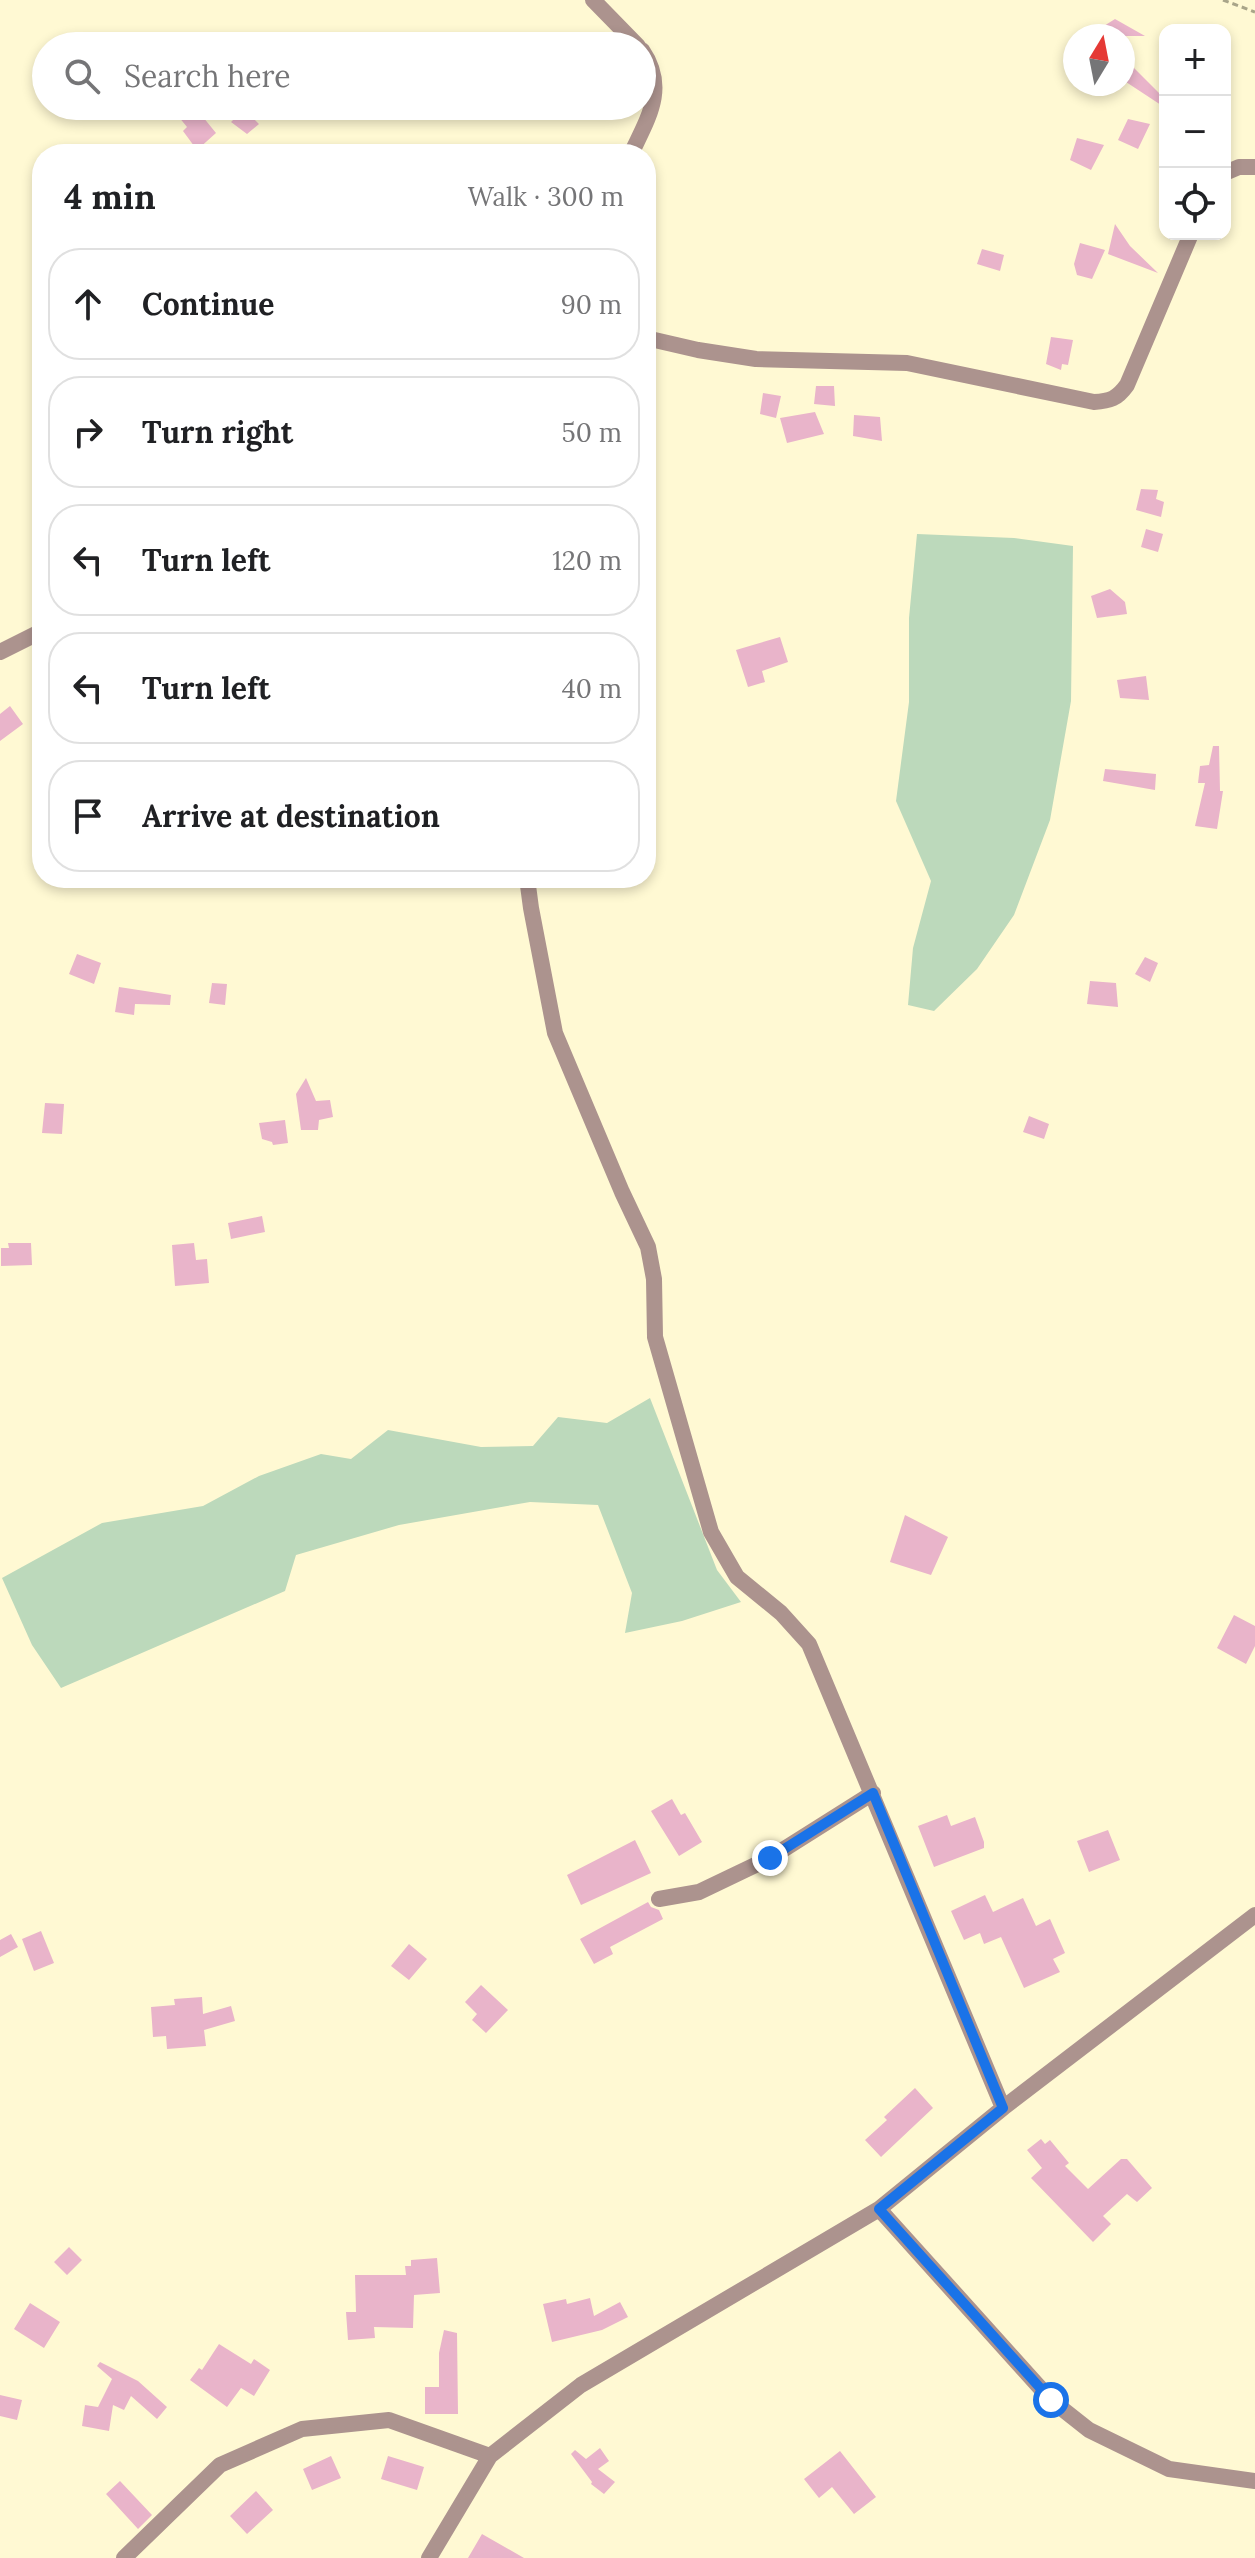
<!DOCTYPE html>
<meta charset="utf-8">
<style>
body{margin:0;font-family:Lora,serif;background:#f6f6f6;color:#202124}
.controls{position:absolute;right:24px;top:24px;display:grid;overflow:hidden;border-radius:16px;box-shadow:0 4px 12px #0003}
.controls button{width:72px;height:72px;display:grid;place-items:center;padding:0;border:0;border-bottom:2px solid #e0e0e0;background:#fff;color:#202124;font:40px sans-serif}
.compass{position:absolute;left:1063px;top:24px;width:72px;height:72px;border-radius:50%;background:#fff;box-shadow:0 4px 12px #0003;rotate:10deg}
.stop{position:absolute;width:24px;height:24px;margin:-18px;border:6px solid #1a73e8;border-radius:50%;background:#fff}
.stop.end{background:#1a73e8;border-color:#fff;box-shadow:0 2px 8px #0008}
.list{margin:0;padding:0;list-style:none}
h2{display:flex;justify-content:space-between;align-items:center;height:104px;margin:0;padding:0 32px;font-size:34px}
h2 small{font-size:26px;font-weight:400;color:#757577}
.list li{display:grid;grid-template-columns:52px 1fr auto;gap:24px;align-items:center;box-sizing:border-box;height:112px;margin:0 16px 16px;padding:0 16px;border:2px solid #e0e0e0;border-radius:32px}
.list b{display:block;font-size:30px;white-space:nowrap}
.list em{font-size:26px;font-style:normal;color:#757577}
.icon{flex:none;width:44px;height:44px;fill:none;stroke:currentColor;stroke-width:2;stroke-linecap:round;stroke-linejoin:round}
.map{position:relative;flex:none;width:1255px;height:2558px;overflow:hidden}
.search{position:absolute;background:#fff;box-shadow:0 4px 12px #0003;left:32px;top:32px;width:624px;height:88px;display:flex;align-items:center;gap:20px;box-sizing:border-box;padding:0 28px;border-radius:44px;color:#757577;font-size:30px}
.panel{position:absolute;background:#fff;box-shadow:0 4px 12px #0003;left:32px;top:144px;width:624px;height:744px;border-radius:32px}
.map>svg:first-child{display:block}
.green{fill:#bcd9bb}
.building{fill:#e9b4ca}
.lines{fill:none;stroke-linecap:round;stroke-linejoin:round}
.path{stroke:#a9a589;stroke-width:3;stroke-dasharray:6 4;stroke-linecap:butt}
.minor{stroke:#ac938e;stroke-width:16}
.route{stroke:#1a73e8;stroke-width:10}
</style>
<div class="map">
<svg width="1255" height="2558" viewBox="0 0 1255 2558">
<rect width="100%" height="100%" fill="#fff9d3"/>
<path class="green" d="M917 534 1014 538 1073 546 1071 701 1050 820 1014 915 977 969 934 1011 908 1005 913 948 931 881 896 801 909 702V618Z
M650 1398 717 1570 741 1602 682 1621 625 1633 632 1593 598 1505 530 1502 399 1525 296 1555 285 1591 61 1688 32 1645 2 1578 102 1523 203 1506 259 1476 321 1454 351 1459 388 1430 481 1447 533 1446 558 1417 607 1423Z"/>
<path class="building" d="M1115 19 1145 36H1088Z
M1123 57 1165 99 1161 105 1123 80Z
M170 106H194L216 133 197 150 183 131 187 127Z
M244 109 259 124 247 134 231 122Z
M1128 119 1150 124 1138 149 1118 140Z
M1077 138 1104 145 1091 170 1070 160Z
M1115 224 1130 246 1158 273 1108 254Z
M1080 243 1105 250 1092 279 1077 275 1074 264Z
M982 249 1004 255 1000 271 977 264Z
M1051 337 1073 340 1068 365 1062 364 1061 370 1046 364Z
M816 386H834L835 406 814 404Z
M763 393 781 396 776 418 760 414Z
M815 412 824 434 787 443 780 418Z
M854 415 880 417 882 441 853 436Z
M1141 489 1158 490 1156 499 1164 502 1161 517 1136 510Z
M1146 529 1163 534 1158 552 1141 547Z
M1110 589 1125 602 1127 614 1097 618 1091 596Z
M780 637 788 662 762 671 765 682 748 687 736 650Z
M1146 676 1149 700 1120 698 1117 680Z
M10 706 23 724 0 741V714Z
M1213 746H1219L1220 791H1223L1217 829 1195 826 1205 783H1198L1200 766 1209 765Z
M1105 769 1156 774 1155 790 1103 781Z
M77 954 101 963 94 984 69 974Z
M1145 957 1158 963 1150 982 1135 974Z
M1090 981 1116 983 1118 1007 1087 1004Z
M212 983 227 984 225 1005 209 1003Z
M119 987 171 995 170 1005 135 1004 134 1015 115 1012Z
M306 1078 316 1101 330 1100 333 1117 319 1120 318 1130H301L296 1094Z
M45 1103 64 1104 62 1134 42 1133Z
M1029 1116 1049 1124 1044 1139 1023 1132Z
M285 1120 288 1143 273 1145 272 1142 262 1139 259 1123Z
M262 1216 265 1232 231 1239 228 1223Z
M8 1243H31L32 1265 1 1266V1248H9Z
M194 1243 196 1260 207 1259 209 1283 175 1286 172 1245Z
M905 1515 948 1537 931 1575 890 1562Z
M1234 1615 1255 1626V1646L1246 1664 1217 1648Z
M672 1799 681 1815 685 1813 702 1842 679 1856 651 1811Z
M947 1815 951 1826 975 1817 984 1842V1848L934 1867 918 1826Z
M1108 1830 1120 1860 1089 1872 1077 1841Z
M635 1840 651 1873 581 1905 567 1875Z
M985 1895 993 1912 1023 1898 1036 1926 1050 1919 1065 1953 1053 1959 1060 1972 1024 1988 1001 1937 984 1944 980 1933 964 1940 951 1911Z
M648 1902 651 1907 659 1910 663 1919 610 1947 613 1954 594 1964 580 1939Z
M41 1931 54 1963 34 1971 22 1939Z
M11 1934 18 1947 0 1957V1940Z
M409 1944 427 1959 409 1980 391 1966Z
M481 1985 508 2010 486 2033 472 2020 477 2014 465 2002Z
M202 1997 203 2014 231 2006 235 2021 204 2030 206 2046 167 2049 166 2036 153 2037 151 2007 175 2005 174 1999Z
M915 2088 933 2108 881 2157 865 2140 887 2120 884 2117Z
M1041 2139 1045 2144 1050 2140 1069 2163 1065 2166 1088 2189 1121 2159H1127L1152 2188 1137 2202 1127 2194 1103 2216 1111 2224 1093 2242 1031 2178 1042 2168 1027 2150Z
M69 2247 82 2260 67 2275 54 2262Z
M437 2258 440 2293 414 2295 413 2328 374 2327 375 2338 348 2340 346 2312H356L355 2275H406L405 2266H411V2260Z
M590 2298 594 2316 620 2302 628 2317 602 2330 552 2342 543 2304 566 2299 567 2304Z
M30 2303 60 2322 44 2348 14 2329Z
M444 2330 457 2333 458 2414H425V2387H439V2353Z
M219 2344 251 2364 254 2359 270 2370 254 2396 241 2388 227 2407 190 2380 199 2368 202 2370Z
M100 2362 138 2381 167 2407 157 2419 131 2396 124 2410 113 2405 109 2431 82 2426 85 2405 98 2407 112 2379 97 2366Z
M0 2395 22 2400 17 2420 0 2416Z
M600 2448 609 2461 598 2469 615 2482 604 2494 591 2484 592 2482 571 2454 575 2450 586 2459Z
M840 2451 876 2497 854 2514 832 2487 819 2498 804 2479Z
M331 2456 341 2478 312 2490 303 2469Z
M388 2456 424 2467 417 2490 381 2479Z
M120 2481 152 2515 138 2529 106 2494Z
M256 2491 273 2510 247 2534 230 2516Z
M482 2534 524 2558H468Z"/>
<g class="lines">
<path class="path" d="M1223 0 1255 12"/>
<path class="minor" d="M593 0 638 46
M631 154C648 118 668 88 642 50
M1225 173 1239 167H1255
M646 338 698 350 756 359 907 363 1094 402C1110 401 1117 399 1127 385L1191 234
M0 652 42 631
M527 878 531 908 555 1033 622 1192 648 1247 654 1279 655 1337 711 1532 737 1577 781 1613 809 1644 1003 2108
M659 1899 699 1892 770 1858 873 1793
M879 2209 1051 2400 1089 2430 1169 2469 1255 2481
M124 2558 220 2465 302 2429 389 2420 490 2456
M429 2558 490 2456 581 2385 879 2209 1003 2108 1255 1915"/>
</g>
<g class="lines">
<path class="route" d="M770 1858 873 1793 1003 2108 879 2209 1051 2400"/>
</g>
</svg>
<div class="controls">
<button>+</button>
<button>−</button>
<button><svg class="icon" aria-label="locate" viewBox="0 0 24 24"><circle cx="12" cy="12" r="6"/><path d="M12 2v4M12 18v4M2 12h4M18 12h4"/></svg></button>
</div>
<svg class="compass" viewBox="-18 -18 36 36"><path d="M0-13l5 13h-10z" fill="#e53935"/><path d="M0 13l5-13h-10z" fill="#757577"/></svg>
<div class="stop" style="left:1051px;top:2400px"></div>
<div class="stop end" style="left:770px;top:1858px"></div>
<div class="search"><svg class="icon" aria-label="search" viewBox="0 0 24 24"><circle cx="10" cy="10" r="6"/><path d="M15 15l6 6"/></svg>Search here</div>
<section class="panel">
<h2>4 min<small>Walk · 300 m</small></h2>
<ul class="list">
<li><svg class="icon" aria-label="ahead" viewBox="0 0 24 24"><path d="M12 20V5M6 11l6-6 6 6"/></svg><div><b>Continue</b></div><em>90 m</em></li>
<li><svg class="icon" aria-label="right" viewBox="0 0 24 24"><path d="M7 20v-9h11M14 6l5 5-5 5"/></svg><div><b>Turn right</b></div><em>50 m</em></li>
<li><svg class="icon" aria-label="left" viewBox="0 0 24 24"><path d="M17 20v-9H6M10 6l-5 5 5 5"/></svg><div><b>Turn left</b></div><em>120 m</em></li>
<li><svg class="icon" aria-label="left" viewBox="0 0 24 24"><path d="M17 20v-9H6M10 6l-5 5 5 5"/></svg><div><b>Turn left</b></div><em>40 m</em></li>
<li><svg class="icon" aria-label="arrive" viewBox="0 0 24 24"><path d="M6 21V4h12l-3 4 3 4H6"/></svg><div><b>Arrive at destination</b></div></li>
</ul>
</section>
</div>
